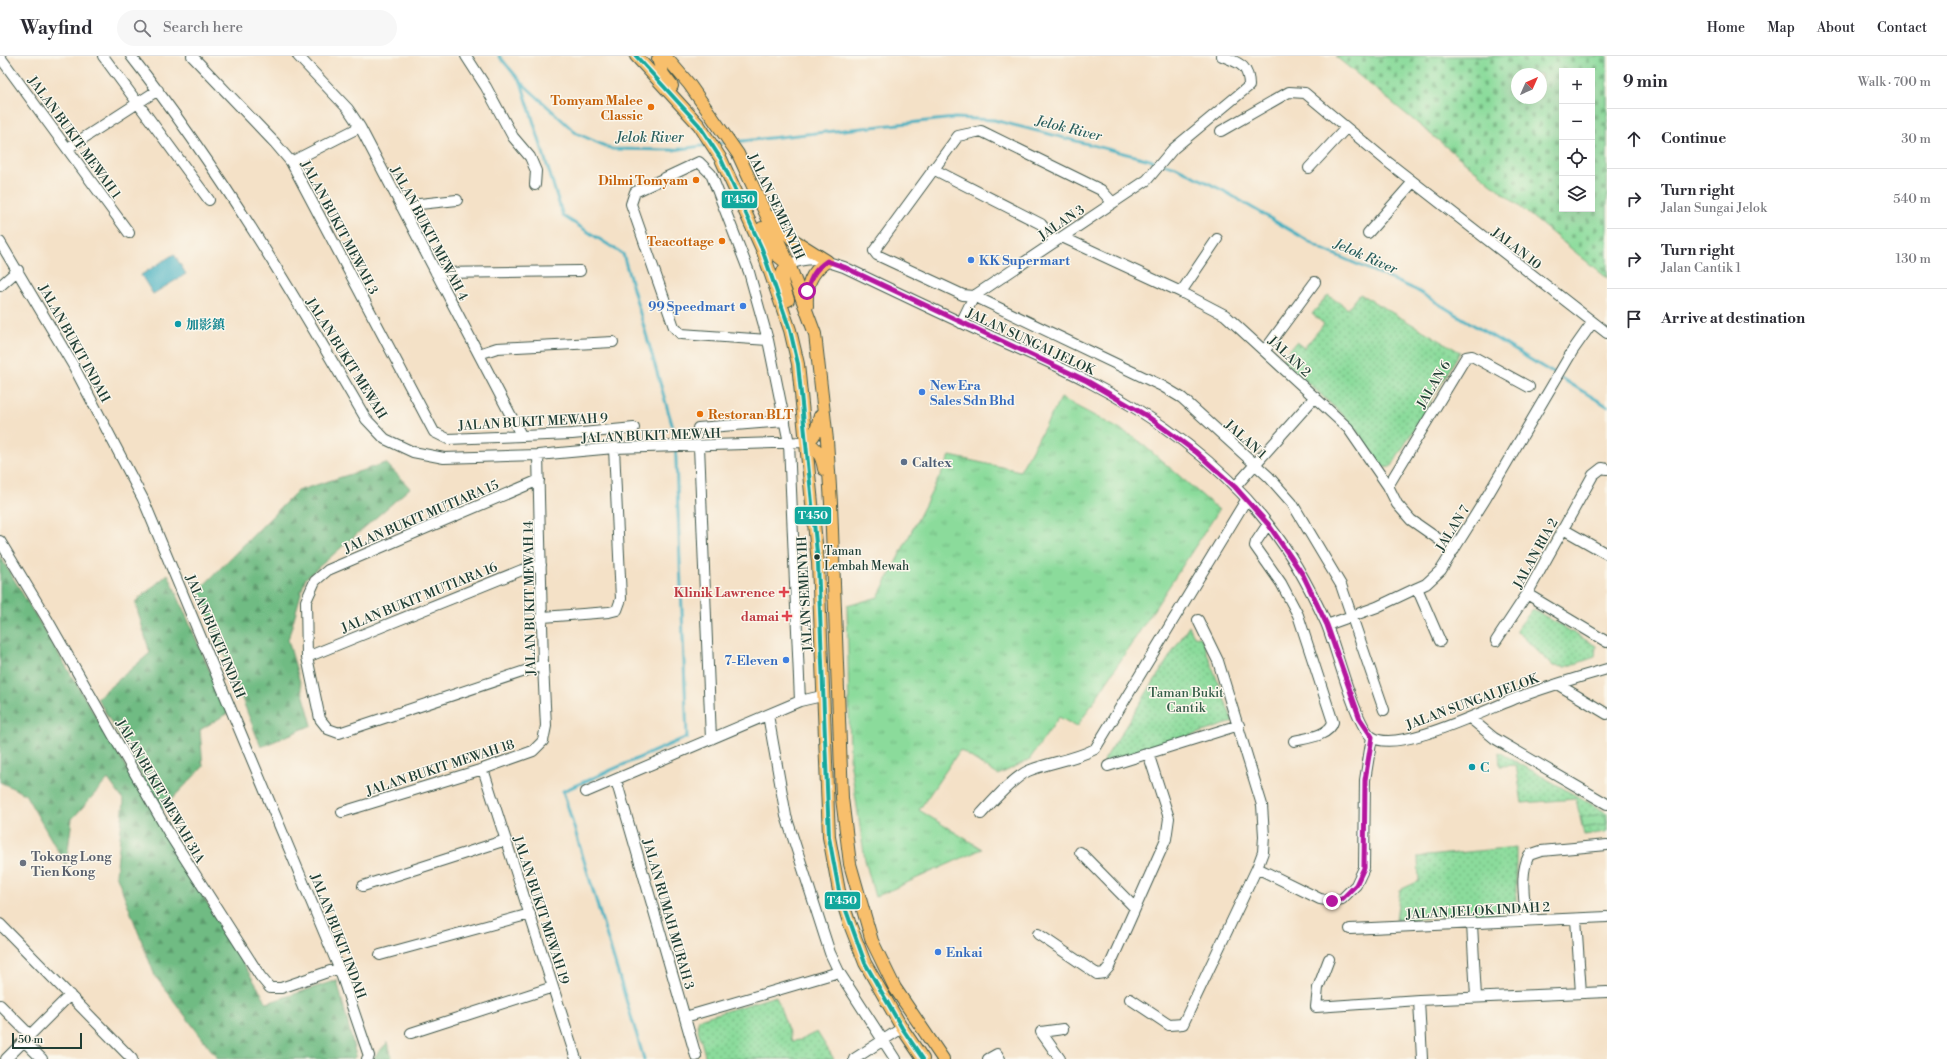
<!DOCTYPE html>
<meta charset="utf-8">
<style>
body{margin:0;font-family:"Libre Bodoni","Noto Serif SC",serif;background:#f7f7f7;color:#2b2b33}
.controls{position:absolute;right:12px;top:12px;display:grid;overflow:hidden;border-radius:0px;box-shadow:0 4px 16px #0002}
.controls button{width:36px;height:36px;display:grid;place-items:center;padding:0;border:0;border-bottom:1px solid #e1e1e2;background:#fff;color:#2b2b33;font:20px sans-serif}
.compass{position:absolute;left:1511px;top:12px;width:36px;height:36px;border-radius:50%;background:#fff;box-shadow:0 4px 16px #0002;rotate:45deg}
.scale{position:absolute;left:12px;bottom:10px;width:70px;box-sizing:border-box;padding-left:4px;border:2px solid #1f3d34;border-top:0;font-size:11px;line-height:14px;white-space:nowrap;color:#1f3d34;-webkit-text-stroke:3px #fbf7ec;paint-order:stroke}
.stop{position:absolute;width:12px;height:12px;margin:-9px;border:3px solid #b5179e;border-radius:50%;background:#fff}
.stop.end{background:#b5179e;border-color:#fff;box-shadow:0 1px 4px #0008}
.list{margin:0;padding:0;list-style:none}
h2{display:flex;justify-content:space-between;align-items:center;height:52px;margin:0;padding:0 16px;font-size:17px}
h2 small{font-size:13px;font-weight:400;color:#7c7c81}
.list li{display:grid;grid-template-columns:26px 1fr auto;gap:12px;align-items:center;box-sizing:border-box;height:60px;padding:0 16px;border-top:1px solid #e1e1e2}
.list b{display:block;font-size:15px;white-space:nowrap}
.list p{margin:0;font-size:13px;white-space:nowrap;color:#7c7c81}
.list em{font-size:13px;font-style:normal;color:#7c7c81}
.icon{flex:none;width:22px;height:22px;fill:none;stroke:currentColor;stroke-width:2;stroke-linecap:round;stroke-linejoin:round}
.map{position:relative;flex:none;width:1607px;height:1003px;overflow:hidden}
header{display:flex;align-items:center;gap:24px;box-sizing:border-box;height:56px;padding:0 20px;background:#fff;border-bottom:1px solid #e1e1e2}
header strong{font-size:19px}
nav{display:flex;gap:22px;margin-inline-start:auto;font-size:14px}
.search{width:280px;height:36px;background:#f7f7f7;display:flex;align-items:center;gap:10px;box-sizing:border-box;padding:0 14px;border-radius:22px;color:#7c7c81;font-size:15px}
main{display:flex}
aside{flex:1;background:#fff}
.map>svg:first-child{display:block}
.grass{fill:url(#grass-tufts);stroke:#558c68}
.forest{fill:url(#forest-firs);stroke:#487c5c}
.cemetery{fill:url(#cemetery-stones);stroke:#558c68;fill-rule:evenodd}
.park{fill:url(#park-dots);stroke:#558c68}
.pitch{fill:#8bdb9b;stroke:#558c68}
.water{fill:#42afc0;stroke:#30767a}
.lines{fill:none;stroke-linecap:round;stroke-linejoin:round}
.stream{stroke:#42afc0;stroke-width:3}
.minor-casing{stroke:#3f564a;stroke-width:12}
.major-casing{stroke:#3f564a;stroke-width:14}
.minor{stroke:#fff;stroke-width:10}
.major{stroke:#f8bf6c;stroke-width:12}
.bus-1-casing{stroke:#fbf7ec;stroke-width:7}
.bus-1{stroke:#12a89d;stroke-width:4}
.route{stroke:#b5179e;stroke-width:5}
.food-dot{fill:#e8710a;stroke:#fbf7ec;stroke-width:1.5}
.shop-dot{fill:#3f7fe0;stroke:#fbf7ec;stroke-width:1.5}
.culture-dot{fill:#0f9aa8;stroke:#fbf7ec;stroke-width:1.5}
.service-dot{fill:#5c6f8a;stroke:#fbf7ec;stroke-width:1.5}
.bus-dot{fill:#1f3d34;stroke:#fbf7ec;stroke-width:1.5}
.health-dot{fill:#e0444e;stroke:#fbf7ec;stroke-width:1.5}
.worship-dot{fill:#6b7280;stroke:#fbf7ec;stroke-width:1.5}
.labels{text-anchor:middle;stroke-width:3;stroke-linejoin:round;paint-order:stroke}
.bus-label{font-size:12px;fill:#1f3d34;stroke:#fbf7ec;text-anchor:start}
.food-label{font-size:13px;font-weight:bold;fill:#c56008;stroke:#fbf7ec;text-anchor:end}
.street-label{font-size:13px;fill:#1f3d34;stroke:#fbf7ec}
.shop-label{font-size:13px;font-weight:bold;fill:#366cbe;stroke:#fbf7ec;text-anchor:start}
.culture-label{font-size:13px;font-weight:bold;fill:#0d838f;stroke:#fbf7ec;text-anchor:start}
.service-label{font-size:13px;font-weight:bold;fill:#4e5e75;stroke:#fbf7ec;text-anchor:start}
.health-label{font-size:13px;font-weight:bold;fill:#be3a42;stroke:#fbf7ec;text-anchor:end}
.park-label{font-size:13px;fill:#355d49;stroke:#fbf7ec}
.worship-label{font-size:13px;font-weight:bold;fill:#5b616d;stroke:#fbf7ec;text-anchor:start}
.water-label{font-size:14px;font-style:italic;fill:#2a5f5e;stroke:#fbf7ec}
.line-badge{stroke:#fbf7ec;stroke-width:1.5}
.badge-label{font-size:11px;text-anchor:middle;font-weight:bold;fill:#fff}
</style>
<header>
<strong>Wayfind</strong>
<div class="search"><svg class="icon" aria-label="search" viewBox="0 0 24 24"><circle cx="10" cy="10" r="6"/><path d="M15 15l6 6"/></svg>Search here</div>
<nav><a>Home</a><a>Map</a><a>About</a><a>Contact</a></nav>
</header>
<main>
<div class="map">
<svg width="1607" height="1003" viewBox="0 0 1607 1003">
<defs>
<pattern id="grass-tufts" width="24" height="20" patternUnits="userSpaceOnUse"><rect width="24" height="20" fill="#8bdb9b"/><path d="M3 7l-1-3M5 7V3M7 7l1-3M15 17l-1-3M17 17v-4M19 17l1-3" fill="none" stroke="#71b37f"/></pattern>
<pattern id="forest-firs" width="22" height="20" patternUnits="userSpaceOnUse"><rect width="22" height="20" fill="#70bb83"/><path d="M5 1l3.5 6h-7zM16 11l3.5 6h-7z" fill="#5b996c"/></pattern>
<pattern id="cemetery-stones" width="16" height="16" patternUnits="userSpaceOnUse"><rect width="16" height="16" fill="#8bdb9b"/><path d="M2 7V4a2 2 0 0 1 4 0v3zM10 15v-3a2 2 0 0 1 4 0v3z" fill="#71b37f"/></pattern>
<pattern id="park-dots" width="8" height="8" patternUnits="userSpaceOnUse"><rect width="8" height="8" fill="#8bdb9b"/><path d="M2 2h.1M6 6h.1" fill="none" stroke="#71b37f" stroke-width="1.8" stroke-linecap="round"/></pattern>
</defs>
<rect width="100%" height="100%" fill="#fbf7ec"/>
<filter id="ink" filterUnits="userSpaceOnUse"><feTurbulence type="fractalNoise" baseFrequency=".025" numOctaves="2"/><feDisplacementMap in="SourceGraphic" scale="8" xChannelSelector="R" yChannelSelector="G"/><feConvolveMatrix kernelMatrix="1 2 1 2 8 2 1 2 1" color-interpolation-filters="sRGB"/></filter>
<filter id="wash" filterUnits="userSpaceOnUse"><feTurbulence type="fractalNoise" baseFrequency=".012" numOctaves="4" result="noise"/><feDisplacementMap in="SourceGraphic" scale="16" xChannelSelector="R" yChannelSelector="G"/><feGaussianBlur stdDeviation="0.9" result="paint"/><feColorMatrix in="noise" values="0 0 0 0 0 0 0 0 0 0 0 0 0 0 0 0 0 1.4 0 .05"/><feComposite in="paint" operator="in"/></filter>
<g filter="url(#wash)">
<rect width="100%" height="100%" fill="#f4e1c7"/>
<path class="grass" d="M1061 342 1134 381 1219 454 1077 671 1059 661 1029 704 998 719 960 694 919 754 982 793 875 841 865 804 850 704 847 550 878 541 950 400 1020 415Z"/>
<path class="forest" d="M386 407 410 432 305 523 288 584 312 669 261 691 199 534 297 435Z
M0 500 267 947 337 924 356 1000 353 1003H218L155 920 116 818 124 745 108 723 72 763 66 809 25 738 0 726Z
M168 518 228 657 200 674 203 711 161 754 97 642 150 597 135 546Z
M388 986 392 1003H372Z"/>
<path class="cemetery" d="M1335 0H1607V222ZM1562 15H1592V153H1562ZM1517 18H1541V42H1517Z"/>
<path class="park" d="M1360 238 1460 296 1392 410 1383 411 1351 367 1282 303 1296 286 1304 292 1324 268 1312 258 1328 239 1348 253Z
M1533 553 1596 590 1595 601 1566 611 1553 610 1516 574Z
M1189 570 1194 580 1201 581 1233 666 1101 709Z
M1499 696 1607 757V776L1584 779 1576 743 1522 747 1516 709 1500 710Z
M1516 791V856L1396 864 1400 834 1419 825 1418 801Z
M776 940 792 985 800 984 817 976 834 1003H706L697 970 699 963Z"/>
<path class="pitch" d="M1604 758 1606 768 1583 772 1581 761Z"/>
<path class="water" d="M174 198 186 218 153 238 141 219Z"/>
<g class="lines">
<path class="stream" d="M499 0 521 26 576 77 612 93 673 94 709 89
M521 26 563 160 623 198 675 379 687 681 563 735 644 1003
M733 86 955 62 994 64 1158 106
M715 88 727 86
M1164 108 1176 111 1224 135 1322 193 1416 234 1607 350"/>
</g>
</g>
<g filter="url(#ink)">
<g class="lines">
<g class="minor-casing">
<path id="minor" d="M103 0 209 144
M131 0C220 113 294 239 366 363L385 383 413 396 444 402 538 399 614 392 806 386
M192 0 275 87 291 106 434 376 448 383 572 378 634 372
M298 0 348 53 360 71 521 379
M466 0 486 31 513 81 530 101 536 115 535 129
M0 1 129 177
M1221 75 1289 36 1305 37 1389 107 1607 277
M68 92 158 34
M291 106 360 71
M1309 112 1346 72
M933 113 1041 168 1055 186
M1113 147 1101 134 981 75 958 80 874 195 877 199 963 239 974 240 1162 330 1182 342 1269 421 1292 447 1341 529 1384 654
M401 150 457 144
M1368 177 1413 126
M1062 181 1181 236 1225 259 1348 372 1388 430 1397 448 1411 464 1454 494
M0 186 73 309 143 443 339 912 369 1000 367 1003
M789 208C814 200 820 203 844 211 892 234 940 257 988 279 1021 294 1055 308 1087 325 1155 360 1221 408 1268 468 1292 498 1310 532 1326 567 1336 590 1355 669 1372 681 1398 699 1493 650 1522 640 1550 630 1579 621 1607 613
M436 217 580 215
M0 230 18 214
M1181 236 1217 183
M961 267 974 240 1147 124 1173 93 1249 30C1249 9 1239 7 1222 0
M768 284 681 278 674 271 631 148 635 136 699 106 711 118 749 216 768 284 789 387 800 645
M1265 294 1315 226
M479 298 497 292 613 286
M698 372 785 365
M699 390 711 683
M539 424 328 514 315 525 306 545 307 601 320 663 328 673 339 677 543 609
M1388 430 1466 301 1472 300 1529 331
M1235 431 1315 341
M1268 468 1256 486 1255 490 1281 527 1298 559 1333 666C1329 680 1307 682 1294 685
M1563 473 1607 498
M0 485 47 563 170 779 260 920 270 932H281L339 912
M1417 532 1440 585
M1527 538 1607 586
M543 561 609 556 617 554 621 543 614 392
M1327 569 1377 551 1417 532 1426 528 1441 514 1486 442 1573 294 1592 267
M1496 585 1527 538 1593 419 1602 412 1607 413
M307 601 522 514 541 509
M1557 628 1607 658
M768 659 786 760 830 897 839 916 895 1003
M1470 662 1494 682 1607 748
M1108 710 1239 669
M483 713 576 1003
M616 724 696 1000
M586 736 800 645 822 640
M342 756 483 713 533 695 543 685 546 670 543 609 538 399
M981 758C993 745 1012 723 1028 715 1050 706 1074 704 1095 693L1246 444
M1080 796 1135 852
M1257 812 1320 843 1332 845 1342 843 1356 829 1364 812 1365 724 1372 681
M363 830 506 784
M1576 863 1581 937
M1526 865C1525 843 1519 819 1529 799L1541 795 1607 789
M0 868 132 1003
M1472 868 1476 941
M1350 873 1607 861
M1038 878 1097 918 1104 917 1109 911 1166 783 1169 762 1148 697
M380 899 530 858
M1329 903 1318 932 1316 951 1419 944 1607 936
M1130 943 1169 969 1183 968 1257 812 1263 796 1264 780 1262 749 1218 605 1198 564
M1419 944 1422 1003
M0 949 30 979
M685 961 839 916
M411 977 553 931
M24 985 42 1003
M6 1003 70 939
M854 1003 902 972
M988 1003 997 998 1000 1003
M1060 1003 1041 976 1063 973"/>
</g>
<g class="major-casing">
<path id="major" d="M636 0 699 69 721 103 762 193 790 274 798 308 818 507 829 781 839 835 849 866 865 907 902 972 923 1003
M660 0 658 3 663 18 672 30
M665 0 689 28 738 98 789 208 815 278 827 384 831 447 842 742 850 808 872 885 895 932 943 1003
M772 161 792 183 827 205C810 217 806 230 807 250
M762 172 774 197 788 208
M788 244C784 230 776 218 789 208
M806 386C817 391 822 400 824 413
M806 386C818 380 816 371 820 360"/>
</g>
<use href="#minor" class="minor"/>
<use href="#major" class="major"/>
<g class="bus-1-casing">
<path id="bus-1" d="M636 0 699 69 721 103 762 193 790 274 798 308 818 507 829 781 839 835 865 907 902 972 923 1003"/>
</g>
<use href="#bus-1" class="bus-1"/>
</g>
</g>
<g class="lines" filter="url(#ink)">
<path class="route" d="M807 235C811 221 815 213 827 205L844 211 1087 325 1147 360 1196 396 1235 431 1268 468 1303 519 1327 569 1360 663 1372 681 1365 724 1364 812 1356 829 1342 843 1332 845"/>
</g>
<g class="food-dot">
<circle cx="651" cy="51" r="4"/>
<circle cx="696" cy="124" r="4"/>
<circle cx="722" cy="185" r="4"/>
<circle cx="700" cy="358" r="4"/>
</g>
<g class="shop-dot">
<circle cx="971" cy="204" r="4"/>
<circle cx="743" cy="250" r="4"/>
<circle cx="922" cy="336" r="4"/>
<circle cx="786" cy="604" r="4"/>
<circle cx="938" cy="896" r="4"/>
</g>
<g class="culture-dot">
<circle cx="178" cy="268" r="4"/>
<circle cx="1472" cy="711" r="4"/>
</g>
<circle class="service-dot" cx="904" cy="406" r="4"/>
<circle class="bus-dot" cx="817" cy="501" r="3.5"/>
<g class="health-dot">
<path d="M782 530h4v4h4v4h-4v4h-4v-4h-4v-4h4z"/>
<path d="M785 554h4v4h4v4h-4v4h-4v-4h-4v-4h4z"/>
</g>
<circle class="worship-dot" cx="23" cy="807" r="4"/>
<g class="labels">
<g class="bus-label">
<text x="824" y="499">Taman<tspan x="824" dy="15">Lembah Mewah</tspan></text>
</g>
<g class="food-label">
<text x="643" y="49">Tomyam Malee<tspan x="643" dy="15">Classic</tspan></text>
<text x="688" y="129">Dilmi Tomyam</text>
<text x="714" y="190">Teacottage</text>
<text x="708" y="363" text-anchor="start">Restoran BLT</text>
</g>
<g class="street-label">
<text transform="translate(75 81) rotate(54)" y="5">JALAN BUKIT MEWAH 1</text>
<text transform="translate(777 150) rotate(65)" y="5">JALAN SEMENYIH</text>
<text transform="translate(1061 166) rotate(-34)" y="5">JALAN 3</text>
<text transform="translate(340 171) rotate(62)" y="5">JALAN BUKIT MEWAH 3</text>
<text transform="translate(430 177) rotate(62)" y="5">JALAN BUKIT MEWAH 4</text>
<text transform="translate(1517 192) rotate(38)" y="5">JALAN 10</text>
<text transform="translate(1031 285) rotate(25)" y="5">JALAN SUNGAI JELOK</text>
<text transform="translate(75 287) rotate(61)" y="5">JALAN BUKIT INDAH</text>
<text transform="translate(1290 300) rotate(43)" y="5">JALAN 2</text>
<text transform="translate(347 302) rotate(58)" y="5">JALAN BUKIT MEWAH</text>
<text transform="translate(1433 328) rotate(-59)" y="5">JALAN 6</text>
<text transform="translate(533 365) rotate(-3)" y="5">JALAN BUKIT MEWAH 9</text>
<text transform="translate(651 379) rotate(-2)" y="5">JALAN BUKIT MEWAH</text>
<text transform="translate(1246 383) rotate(42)" y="5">JALAN 1</text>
<text transform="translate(421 460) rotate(-23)" y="5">JALAN BUKIT MUTIARA 15</text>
<text transform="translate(1452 472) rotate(-58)" y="5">JALAN 7</text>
<text transform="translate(1535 497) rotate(-61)" y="5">JALAN RIA 2</text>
<text transform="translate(804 538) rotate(-93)" y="5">JALAN SEMENYIH</text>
<text transform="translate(419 541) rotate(-22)" y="5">JALAN BUKIT MUTIARA 16</text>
<text transform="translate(529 542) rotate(-91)" y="5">JALAN BUKIT MEWAH 14</text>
<text transform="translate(216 580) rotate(67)" y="5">JALAN BUKIT INDAH</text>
<text transform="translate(1472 645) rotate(-20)" y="5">JALAN SUNGAI JELOK</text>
<text transform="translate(440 711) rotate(-18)" y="5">JALAN BUKIT MEWAH 18</text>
<text transform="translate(161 735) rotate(60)" y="5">JALAN BUKIT MEWAH 31A</text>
<text transform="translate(542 854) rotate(72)" y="5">JALAN BUKIT MEWAH 19</text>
<text transform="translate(1478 854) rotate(-3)" y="5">JALAN JELOK INDAH 2</text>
<text transform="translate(669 858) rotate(74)" y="5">JALAN RUMAH MURAH 3</text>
<text transform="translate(339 880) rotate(69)" y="5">JALAN BUKIT INDAH</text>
</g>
<g class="shop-label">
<text x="979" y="209">KK Supermart</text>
<text x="735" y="255" text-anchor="end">99 Speedmart</text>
<text x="930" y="334">New Era<tspan x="930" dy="15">Sales Sdn Bhd</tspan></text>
<text x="778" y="609" text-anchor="end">7-Eleven</text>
<text x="946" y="901">Enkai</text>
</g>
<g class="culture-label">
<text x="186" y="273">加影鎮</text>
<text x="1480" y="716">C</text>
</g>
<g class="service-label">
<text x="912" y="411">Caltex</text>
</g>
<g class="health-label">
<text x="775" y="541">Klinik Lawrence</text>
<text x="779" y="565">damai</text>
</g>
<g class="park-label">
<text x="1186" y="641">Taman Bukit<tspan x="1186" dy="15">Cantik</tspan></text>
</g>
<g class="worship-label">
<text x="31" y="805">Tokong Long<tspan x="31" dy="15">Tien Kong</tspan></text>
</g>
<g class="water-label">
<text transform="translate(1069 72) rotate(14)" y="5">Jelok River</text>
<text x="650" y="86">Jelok River</text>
<text transform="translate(1366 200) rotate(24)" y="5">Jelok River</text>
</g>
</g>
<g class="line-badge">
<rect x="721" y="134" width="37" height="19" rx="4" fill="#12a89d"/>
<rect x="794" y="450" width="38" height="19" rx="4" fill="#12a89d"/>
<rect x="824" y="835" width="37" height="19" rx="4" fill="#12a89d"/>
</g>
<g class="badge-label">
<text x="740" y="147">T450</text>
<text x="813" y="463">T450</text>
<text x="842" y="848">T450</text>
</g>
</svg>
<div class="controls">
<button>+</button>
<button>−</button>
<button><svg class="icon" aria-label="locate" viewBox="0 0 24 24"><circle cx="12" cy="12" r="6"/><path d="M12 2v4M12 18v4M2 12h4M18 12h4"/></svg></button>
<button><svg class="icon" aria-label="layers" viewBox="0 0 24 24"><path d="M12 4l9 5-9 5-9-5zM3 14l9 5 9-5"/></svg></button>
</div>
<svg class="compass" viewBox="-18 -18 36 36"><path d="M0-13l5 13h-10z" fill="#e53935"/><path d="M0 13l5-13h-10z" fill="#7c7c81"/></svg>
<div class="scale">50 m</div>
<div class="stop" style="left:807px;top:235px"></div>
<div class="stop end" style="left:1332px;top:845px"></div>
</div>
<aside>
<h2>9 min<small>Walk · 700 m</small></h2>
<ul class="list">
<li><svg class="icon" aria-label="ahead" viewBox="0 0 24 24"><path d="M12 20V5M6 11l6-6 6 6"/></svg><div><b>Continue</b></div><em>30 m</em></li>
<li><svg class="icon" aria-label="right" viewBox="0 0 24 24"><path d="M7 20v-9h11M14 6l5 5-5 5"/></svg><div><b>Turn right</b><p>Jalan Sungai Jelok</p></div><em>540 m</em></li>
<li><svg class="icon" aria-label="right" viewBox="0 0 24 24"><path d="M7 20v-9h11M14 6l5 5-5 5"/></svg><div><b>Turn right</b><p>Jalan Cantik 1</p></div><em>130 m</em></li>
<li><svg class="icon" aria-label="arrive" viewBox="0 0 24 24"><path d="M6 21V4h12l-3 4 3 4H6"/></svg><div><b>Arrive at destination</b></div></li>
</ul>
</aside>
</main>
